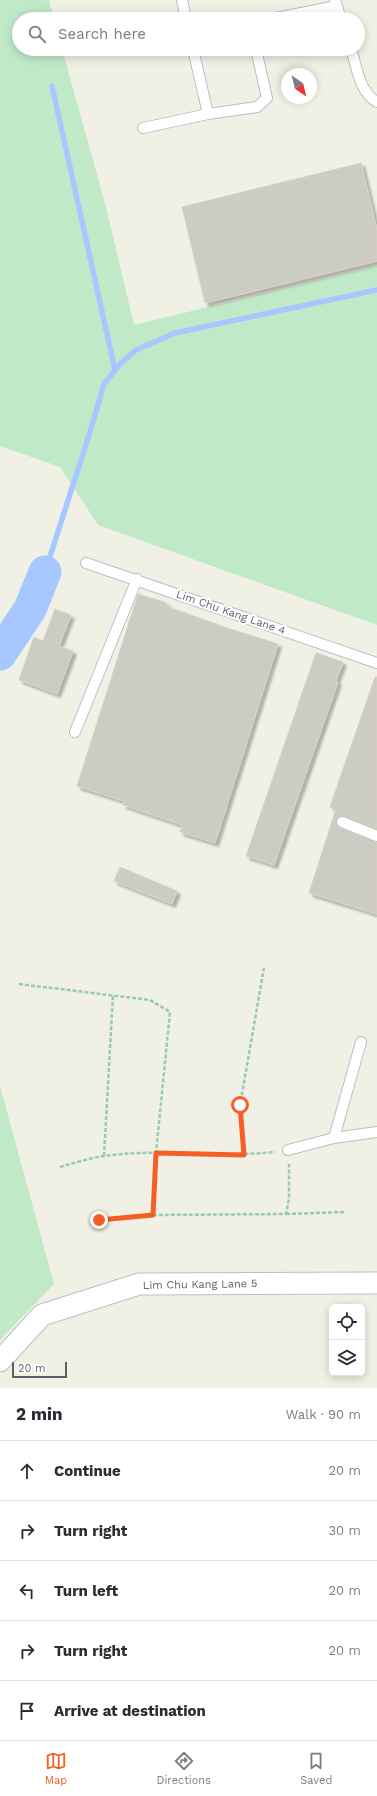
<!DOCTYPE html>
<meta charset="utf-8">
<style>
body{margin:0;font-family:"Work Sans",sans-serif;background:#f7f7f7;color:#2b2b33}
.controls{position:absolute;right:12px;bottom:12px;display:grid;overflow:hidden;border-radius:6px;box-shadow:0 2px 10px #0003}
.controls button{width:36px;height:36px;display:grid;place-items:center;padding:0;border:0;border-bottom:1px solid #e1e1e2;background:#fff;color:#2b2b33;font:20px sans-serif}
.compass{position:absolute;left:281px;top:68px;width:36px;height:36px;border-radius:50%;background:#fff;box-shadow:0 2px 10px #0003;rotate:145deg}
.scale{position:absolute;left:12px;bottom:10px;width:55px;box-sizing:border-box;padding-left:4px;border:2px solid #5d5f67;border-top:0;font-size:11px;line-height:14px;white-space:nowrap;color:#5d5f67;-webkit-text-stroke:3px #fff;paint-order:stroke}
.stop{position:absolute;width:12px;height:12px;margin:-9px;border:3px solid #f55f26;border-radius:50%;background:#fff}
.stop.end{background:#f55f26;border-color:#fff;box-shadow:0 1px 4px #0008}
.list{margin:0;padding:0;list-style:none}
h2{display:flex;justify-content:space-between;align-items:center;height:52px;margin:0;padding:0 16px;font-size:17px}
h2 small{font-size:13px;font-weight:400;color:#7c7c81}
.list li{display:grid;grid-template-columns:26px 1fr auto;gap:12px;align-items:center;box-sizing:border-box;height:60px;padding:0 16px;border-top:1px solid #e1e1e2}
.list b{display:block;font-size:15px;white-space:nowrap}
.list em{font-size:13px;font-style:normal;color:#7c7c81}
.icon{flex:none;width:22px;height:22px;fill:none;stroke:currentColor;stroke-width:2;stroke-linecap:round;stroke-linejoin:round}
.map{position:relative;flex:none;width:377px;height:1388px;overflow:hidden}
.search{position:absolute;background:#fff;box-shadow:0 2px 10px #0003;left:12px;right:12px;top:12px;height:44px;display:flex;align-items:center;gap:10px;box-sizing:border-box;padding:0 14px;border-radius:22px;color:#7c7c81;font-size:15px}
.sheet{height:352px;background:#fff}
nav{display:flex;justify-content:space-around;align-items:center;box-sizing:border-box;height:56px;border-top:1px solid #e1e1e2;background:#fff;font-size:11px;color:#7c7c81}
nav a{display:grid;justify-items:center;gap:2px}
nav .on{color:#f55f26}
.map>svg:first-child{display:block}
.green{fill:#c0e9c8}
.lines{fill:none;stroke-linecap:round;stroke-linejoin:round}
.stream{stroke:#a6c7ff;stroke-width:5.5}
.river{stroke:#a6c7ff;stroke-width:33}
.building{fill:#cdccc4;stroke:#d5d3c3;filter:url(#shadow)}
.lane-casing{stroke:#bdbec5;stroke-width:12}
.street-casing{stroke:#bdbec5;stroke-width:23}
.path{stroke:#98cab1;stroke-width:2.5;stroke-dasharray:4 2;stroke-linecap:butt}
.lane{stroke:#fff;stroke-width:10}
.street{stroke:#fff;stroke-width:21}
.route{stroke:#f55f26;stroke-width:5}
.labels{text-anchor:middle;stroke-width:4;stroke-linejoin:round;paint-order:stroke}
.street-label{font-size:11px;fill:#5d5f67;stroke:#fff}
</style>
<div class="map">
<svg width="377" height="1388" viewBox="0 0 377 1388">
<defs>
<filter id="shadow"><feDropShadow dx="3.5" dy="3.5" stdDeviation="1" flood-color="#0004"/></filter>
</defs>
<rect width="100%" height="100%" fill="#f0f0e5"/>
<path class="green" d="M0 0H49L54 19H19V49H62L106 207 134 325 377 266V625L98 525 60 467 0 446Z
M0 1086 54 1284 0 1340Z"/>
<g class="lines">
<path class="stream" d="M52 86 115 370
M45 572 90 432 104 384 120 364 136 350 175 333 377 290"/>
<path class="river" d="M0 654 30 609 45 572"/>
</g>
<path class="building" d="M361 163 377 230V261L205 303 182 207Z
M138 594 167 603 166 606 224 627 278 644 215 843 180 832 182 825 123 805 124 801 77 786Z
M55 609 71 615 59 646 73 651 57 694 19 680 34 637 43 641Z
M316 653 343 662 336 681 338 682 274 865 246 856Z
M375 677H377V829L344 816 338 817 336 823 340 828 377 842V914L309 893 336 809 330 807Z
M120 867 177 891 172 904 114 881Z"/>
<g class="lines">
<g class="lane-casing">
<path id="lane" d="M182 0 186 19
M335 0 341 19
M271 19 337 6
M193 49 208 114
M351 49C357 67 359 92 377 102
M143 128 208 114 257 107 267 98 256 49
M86 563 377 663
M75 732 137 579
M342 822 377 836
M334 1138 361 1042
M288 1150 334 1138 377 1132"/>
</g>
<g class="street-casing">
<path id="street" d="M0 1361 42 1315 139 1284 377 1283"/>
</g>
<path class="path" d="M19 984 150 1000 170 1012 156 1153 153 1215
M244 1155 240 1105 264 968
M104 1156 113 995
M60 1167C74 1163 90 1158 104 1156 161 1148 218 1158 275 1152
M286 1214 345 1212
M99 1220 153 1215 286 1214 289 1198V1164"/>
<use href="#lane" class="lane"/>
<use href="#street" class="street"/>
</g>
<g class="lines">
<path class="route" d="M99 1220 153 1215 156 1153 244 1155 240 1105"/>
</g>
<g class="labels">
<g class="street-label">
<text transform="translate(231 612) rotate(19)" y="4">Lim Chu Kang Lane 4</text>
<text transform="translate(200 1284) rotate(-1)" y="4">Lim Chu Kang Lane 5</text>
</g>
</g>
</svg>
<div class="controls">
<button><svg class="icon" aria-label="locate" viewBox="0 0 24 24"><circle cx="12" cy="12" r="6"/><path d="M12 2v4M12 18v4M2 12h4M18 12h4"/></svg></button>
<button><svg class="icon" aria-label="layers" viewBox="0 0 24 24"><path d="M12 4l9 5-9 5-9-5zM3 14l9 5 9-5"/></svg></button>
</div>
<svg class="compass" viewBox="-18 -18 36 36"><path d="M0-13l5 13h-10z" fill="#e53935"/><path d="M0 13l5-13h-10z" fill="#7c7c81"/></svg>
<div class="scale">20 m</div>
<div class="stop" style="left:240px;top:1105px"></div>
<div class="stop end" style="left:99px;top:1220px"></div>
<div class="search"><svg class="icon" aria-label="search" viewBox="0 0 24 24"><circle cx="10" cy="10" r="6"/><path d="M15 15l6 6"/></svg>Search here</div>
</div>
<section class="sheet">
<h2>2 min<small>Walk · 90 m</small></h2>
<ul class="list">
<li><svg class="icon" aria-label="ahead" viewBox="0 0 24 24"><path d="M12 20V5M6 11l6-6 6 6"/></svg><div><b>Continue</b></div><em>20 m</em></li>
<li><svg class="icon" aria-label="right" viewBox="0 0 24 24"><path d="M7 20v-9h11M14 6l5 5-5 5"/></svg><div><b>Turn right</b></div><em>30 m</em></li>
<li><svg class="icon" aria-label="left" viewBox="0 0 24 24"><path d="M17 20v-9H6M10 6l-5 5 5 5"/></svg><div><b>Turn left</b></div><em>20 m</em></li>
<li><svg class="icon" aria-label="right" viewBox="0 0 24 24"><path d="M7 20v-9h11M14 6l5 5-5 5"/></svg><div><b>Turn right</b></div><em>20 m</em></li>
<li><svg class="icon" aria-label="arrive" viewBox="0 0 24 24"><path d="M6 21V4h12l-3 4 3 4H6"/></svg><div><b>Arrive at destination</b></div></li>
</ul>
</section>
<nav>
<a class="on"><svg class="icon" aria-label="map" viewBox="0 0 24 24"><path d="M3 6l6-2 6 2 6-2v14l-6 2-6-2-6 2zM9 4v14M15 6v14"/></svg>Map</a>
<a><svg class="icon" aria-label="directions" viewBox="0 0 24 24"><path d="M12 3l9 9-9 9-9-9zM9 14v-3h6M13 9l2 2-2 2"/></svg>Directions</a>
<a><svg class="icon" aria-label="saved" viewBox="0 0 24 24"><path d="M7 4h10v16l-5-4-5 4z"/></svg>Saved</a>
</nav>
